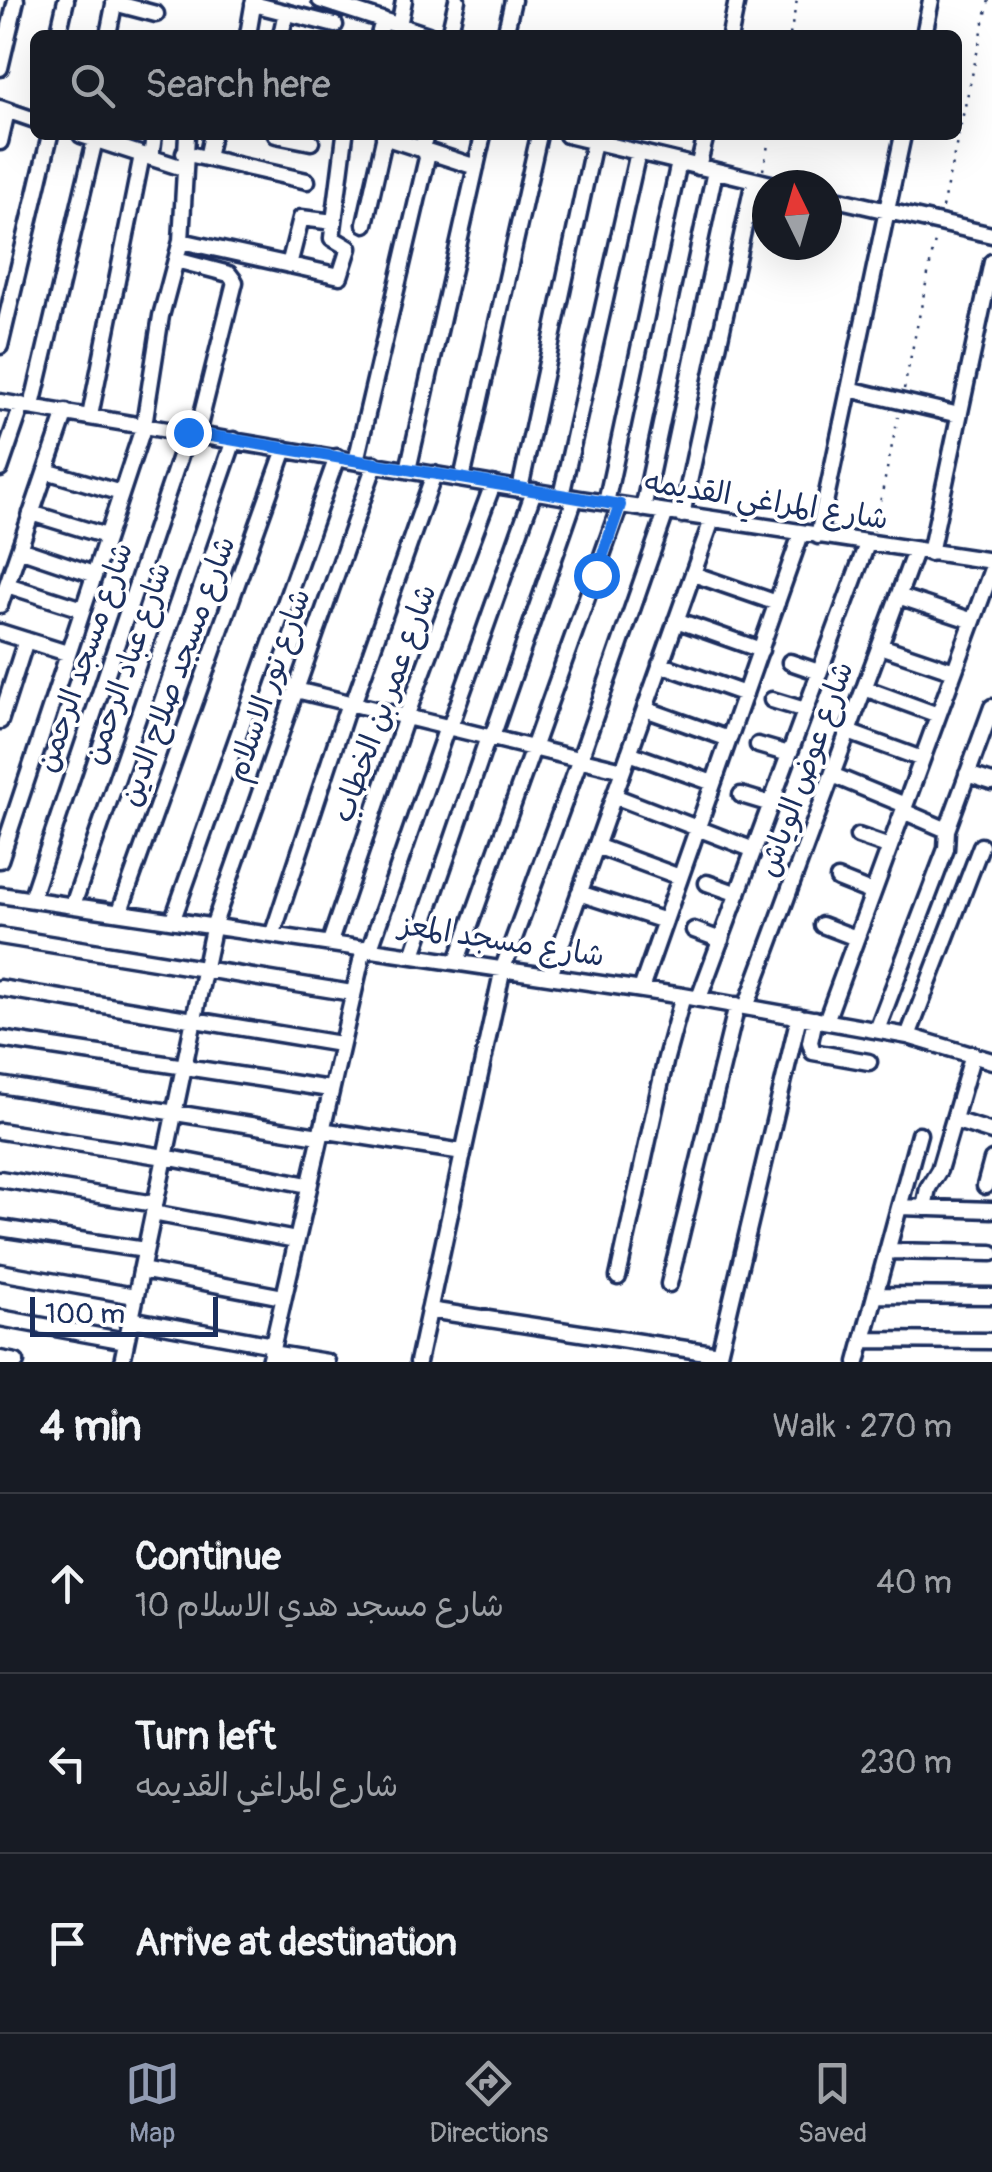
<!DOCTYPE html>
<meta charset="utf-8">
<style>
body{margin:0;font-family:Pangolin,"Playpen Sans Arabic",sans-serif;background:#20242c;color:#f1f3f6}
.compass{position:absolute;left:752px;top:170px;width:90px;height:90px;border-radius:50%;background:#171b24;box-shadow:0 10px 40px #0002;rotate:355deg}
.scale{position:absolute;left:30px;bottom:25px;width:188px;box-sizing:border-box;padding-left:10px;border:5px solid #1b2f5e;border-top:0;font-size:28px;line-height:35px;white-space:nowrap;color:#1b2f5e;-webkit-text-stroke:8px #fff;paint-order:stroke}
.stop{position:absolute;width:30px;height:30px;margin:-22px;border:8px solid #1a73e8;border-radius:50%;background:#fff}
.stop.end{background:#1a73e8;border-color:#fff;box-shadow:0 2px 10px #0008}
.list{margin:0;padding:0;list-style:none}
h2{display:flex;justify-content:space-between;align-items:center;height:130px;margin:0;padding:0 40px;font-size:42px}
h2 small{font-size:32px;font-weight:400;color:#9ea1a6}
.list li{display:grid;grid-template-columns:65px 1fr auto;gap:30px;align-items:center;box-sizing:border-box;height:180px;padding:0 40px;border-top:2px solid #363941}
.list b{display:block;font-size:38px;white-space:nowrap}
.list p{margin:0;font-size:32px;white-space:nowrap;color:#9ea1a6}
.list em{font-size:32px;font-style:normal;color:#9ea1a6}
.icon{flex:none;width:55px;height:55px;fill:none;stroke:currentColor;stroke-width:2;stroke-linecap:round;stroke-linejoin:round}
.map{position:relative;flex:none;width:992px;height:1362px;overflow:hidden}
.search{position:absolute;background:#171b24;box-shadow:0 10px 40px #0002;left:30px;right:30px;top:30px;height:110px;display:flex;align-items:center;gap:25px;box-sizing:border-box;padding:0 35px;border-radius:15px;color:#9ea1a6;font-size:38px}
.sheet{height:670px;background:#171b24}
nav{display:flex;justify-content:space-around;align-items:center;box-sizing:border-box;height:140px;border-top:2px solid #363941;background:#171b24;font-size:28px;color:#9ea1a6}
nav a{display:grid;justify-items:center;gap:5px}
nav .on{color:#919bb2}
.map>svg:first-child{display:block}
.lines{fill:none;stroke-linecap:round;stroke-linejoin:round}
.minor-casing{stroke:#1b2f5e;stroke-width:21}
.path{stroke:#1b2f5e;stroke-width:2.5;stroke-dasharray:2.5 8;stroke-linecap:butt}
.minor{stroke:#fff;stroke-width:14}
.route{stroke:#1a73e8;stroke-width:12}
.labels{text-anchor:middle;stroke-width:8;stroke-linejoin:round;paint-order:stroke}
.street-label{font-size:30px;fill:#1b2f5e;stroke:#fff}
</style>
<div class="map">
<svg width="992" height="1362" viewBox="0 0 992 1362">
<rect width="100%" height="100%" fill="#fff"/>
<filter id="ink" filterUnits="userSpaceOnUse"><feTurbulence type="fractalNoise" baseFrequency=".01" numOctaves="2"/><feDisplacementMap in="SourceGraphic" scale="20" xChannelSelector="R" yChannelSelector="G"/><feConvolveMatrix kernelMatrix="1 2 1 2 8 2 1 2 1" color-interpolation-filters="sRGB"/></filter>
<g filter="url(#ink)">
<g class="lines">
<g class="minor-casing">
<path id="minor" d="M320 0 428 35
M114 3 156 14
M253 4 335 25
M399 26 404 0
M58 35 66 0
M108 35 115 0
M248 35 254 0
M281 35 286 12
M379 35 383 20
M449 35 457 0
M505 35 513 0
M730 35 737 0
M924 35 931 0
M0 68 16 0
M0 108 35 120
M81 135 183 168
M276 135 311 142
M567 135 775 185
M384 137 476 167
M0 142 7 111
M184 153 307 181
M151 158 154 135
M207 158 212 135
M698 167 706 135
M827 197 992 235
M365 224 385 135
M181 241 340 276 349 248 332 238 345 135
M176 260 229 274 235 282 197 434
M289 265 301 218 334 222
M0 346 50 135
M849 389 959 415
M0 402 561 496 992 561
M32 406 95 140
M90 416 142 155
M356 461 427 158 423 144 426 135
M0 469 22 405
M408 470 483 135
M46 471 121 493
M462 479 539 135
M520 489 594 142
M561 496 638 152
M606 503 679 162
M643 509 715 171
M31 513 106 536
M682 515 754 180
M818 536 903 135
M19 549 93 574
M930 553 992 262
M693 574 777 603
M7 585 82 609
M898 596 973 621
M0 605 66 412
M676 620 761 650
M0 632 67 653
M880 646 954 671
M790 662 819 672
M660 664 745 694
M864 688 938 715
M296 690 623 770
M772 700 805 710
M353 704 434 474
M645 709 729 739
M0 721 26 640
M450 727 534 491
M848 732 922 759
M492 737 575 498
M758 745 789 754
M629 753 713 783
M967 774 992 782
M832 775 905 805
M741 795 771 804
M614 796 754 850
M903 811 947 830
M858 836 890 847
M596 846 680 877
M0 860 144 425 161 316 181 241 187 135
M838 879 873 893
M707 883 738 894
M579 893 665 921
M0 895 683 996 908 1036 992 1061
M31 899 188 432
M73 905 234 440
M120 911 285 449
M173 919 337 457
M822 925 856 938
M694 930 721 940
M273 933 349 703
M0 936 352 993
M330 942 406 717 493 484
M370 948 447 727
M413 955 488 737
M457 961 620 505
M550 976 712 520
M0 988 340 1044
M641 989 801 534
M699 998 867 544
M746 1007 915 551
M815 1019 810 1042 813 1052 869 1062
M826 1021 992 569
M877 1030 946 849 947 830 992 707
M908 1036 981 846
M0 1039 330 1089
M0 1085 319 1136
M954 1120 992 1132
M321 1130 463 1152
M0 1131 165 1157 308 1185
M0 1179 155 1204
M985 1186 992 1160
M900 1207 992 1210
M924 1208 928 1188 939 1170 973 1054
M153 1213 296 1240
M0 1228 145 1250
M887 1251 992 1253
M141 1270 283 1297
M0 1272 135 1296
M618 1277 666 1058 683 996
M669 1284 737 1005
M875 1295 992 1296
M429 1310 719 1354
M0 1318 126 1341
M130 1319 273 1345
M863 1340 992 1341
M271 1353 327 1362
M0 1359 16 1362
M122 1362 214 924 375 464
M269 1362 364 948
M418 1362 503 968 580 759 666 512
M717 1362 799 1016
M857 1362 919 1134"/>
</g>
<path class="path" d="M790 35 797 0
M763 170 770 135
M942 208 989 0
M904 389 936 236
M874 531 898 417"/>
<use href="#minor" class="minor"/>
</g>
</g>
<g class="lines" filter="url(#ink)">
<path class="route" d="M188 432 620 505 596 575"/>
</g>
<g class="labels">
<g class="street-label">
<text transform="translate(766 500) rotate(9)" y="10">شارع المراغي القديمه</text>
<text transform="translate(84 657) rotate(-71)" y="10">شارع مسجد الرحمن</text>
<text transform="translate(127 663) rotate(-71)" y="10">شارع عباد الرحمن</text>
<text transform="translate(177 671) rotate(-70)" y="10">شارع مسجد صلاح الدين</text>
<text transform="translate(268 685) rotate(-71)" y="10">شارع نور الاسلام</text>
<text transform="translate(384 703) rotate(-70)" y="10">شارع عمر بن الخطاب</text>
<text transform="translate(805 769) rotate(-70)" y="10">شارع عوض الوياش</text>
<text transform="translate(502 940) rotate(9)" y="10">شارع مسجد المعز</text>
</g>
</g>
</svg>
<svg class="compass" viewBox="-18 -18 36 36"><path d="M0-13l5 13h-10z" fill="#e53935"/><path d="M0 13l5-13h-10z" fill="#9ea1a6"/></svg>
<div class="scale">100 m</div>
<div class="stop" style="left:596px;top:575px"></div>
<div class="stop end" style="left:188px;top:432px"></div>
<div class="search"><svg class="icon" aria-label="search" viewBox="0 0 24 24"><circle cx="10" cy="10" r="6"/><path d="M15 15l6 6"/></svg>Search here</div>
</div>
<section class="sheet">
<h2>4 min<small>Walk · 270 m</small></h2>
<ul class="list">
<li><svg class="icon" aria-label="ahead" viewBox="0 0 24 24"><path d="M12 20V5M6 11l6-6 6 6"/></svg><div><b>Continue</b><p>شارع مسجد هدي الاسلام 10</p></div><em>40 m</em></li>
<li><svg class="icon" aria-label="left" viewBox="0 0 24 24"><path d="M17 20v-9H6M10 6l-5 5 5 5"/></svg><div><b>Turn left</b><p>شارع المراغي القديمه</p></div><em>230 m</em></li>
<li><svg class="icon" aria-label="arrive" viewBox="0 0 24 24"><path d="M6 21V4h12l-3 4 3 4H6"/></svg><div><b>Arrive at destination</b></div></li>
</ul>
</section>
<nav>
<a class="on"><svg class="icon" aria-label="map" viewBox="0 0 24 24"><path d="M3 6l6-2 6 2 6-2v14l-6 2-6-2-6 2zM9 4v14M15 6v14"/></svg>Map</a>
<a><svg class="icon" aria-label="directions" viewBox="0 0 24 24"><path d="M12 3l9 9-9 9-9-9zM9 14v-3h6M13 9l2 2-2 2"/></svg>Directions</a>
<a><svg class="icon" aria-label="saved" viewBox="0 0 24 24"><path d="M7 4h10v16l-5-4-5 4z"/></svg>Saved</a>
</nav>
